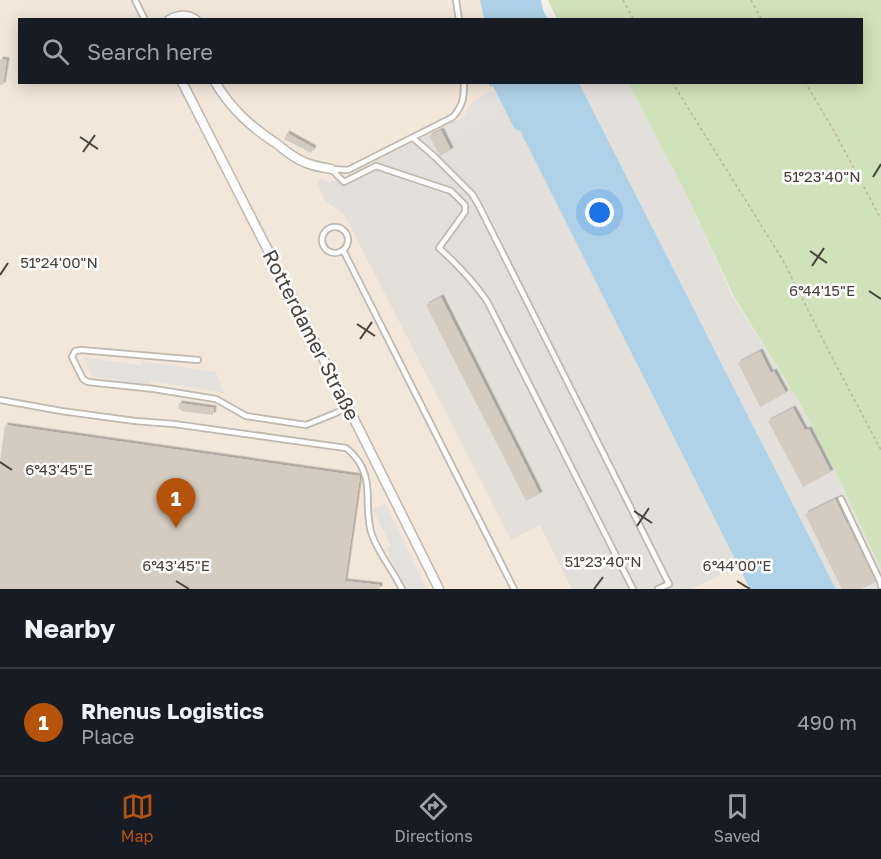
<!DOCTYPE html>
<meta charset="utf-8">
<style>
body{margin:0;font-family:"Golos Text",sans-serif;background:#242831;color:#f1f3f6}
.you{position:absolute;left:600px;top:213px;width:21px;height:21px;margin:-15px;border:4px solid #fff;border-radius:50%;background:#1a73e8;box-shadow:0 0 0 9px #1a73e833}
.badge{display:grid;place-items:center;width:39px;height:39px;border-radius:50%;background:#b45309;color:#fff;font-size:20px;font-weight:700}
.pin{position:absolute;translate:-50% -50px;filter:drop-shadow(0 2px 3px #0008)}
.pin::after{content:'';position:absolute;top:32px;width:21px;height:18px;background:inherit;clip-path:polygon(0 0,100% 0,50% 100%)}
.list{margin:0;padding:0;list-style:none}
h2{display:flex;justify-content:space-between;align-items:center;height:78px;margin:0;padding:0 24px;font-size:26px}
h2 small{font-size:20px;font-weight:400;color:#9ea1a6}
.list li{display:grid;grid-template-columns:39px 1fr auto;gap:18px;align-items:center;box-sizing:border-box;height:108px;padding:0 24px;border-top:2px solid #363941}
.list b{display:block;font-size:22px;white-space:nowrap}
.list p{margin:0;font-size:20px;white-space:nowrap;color:#9ea1a6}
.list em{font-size:20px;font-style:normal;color:#9ea1a6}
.icon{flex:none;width:33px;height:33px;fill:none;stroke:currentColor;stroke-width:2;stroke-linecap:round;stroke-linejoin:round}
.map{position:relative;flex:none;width:881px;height:589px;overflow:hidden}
.search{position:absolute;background:#171b24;box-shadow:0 3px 15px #0003;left:18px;right:18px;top:18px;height:66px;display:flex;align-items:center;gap:15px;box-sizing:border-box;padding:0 21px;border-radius:0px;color:#9ea1a6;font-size:22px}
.sheet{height:186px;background:#171b24}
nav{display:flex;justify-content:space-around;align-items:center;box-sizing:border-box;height:84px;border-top:2px solid #363941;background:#171b24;font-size:16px;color:#9ea1a6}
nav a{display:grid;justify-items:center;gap:3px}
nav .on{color:#b45309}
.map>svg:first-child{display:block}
.commercial{fill:#f2e7d9}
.industrial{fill:#e3e0dc}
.green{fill:#d0e2b9}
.parking{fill:#e3e1de}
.water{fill:#afd2e8}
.building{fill:#d4ccc1;filter:url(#shadow)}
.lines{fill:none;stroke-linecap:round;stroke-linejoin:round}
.service-casing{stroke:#beb8ae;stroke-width:8}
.minor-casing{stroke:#beb8ae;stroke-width:11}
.path{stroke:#beb3a1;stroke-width:1.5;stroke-dasharray:3 3;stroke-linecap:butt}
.service{stroke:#fff;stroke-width:4.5}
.minor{stroke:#fff;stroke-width:8}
.ticks{fill:none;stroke:#474139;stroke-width:2}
.labels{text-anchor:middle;stroke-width:5;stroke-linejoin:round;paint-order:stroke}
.street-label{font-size:20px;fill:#474139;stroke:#fff}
.ticks-label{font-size:15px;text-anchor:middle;fill:#474139;stroke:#fff;stroke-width:5;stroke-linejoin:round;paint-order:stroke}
</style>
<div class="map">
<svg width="881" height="589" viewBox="0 0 881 589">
<defs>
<filter id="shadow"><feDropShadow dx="2.5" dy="-2.5" stdDeviation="0" flood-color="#0004"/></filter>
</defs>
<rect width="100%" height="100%" fill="#f3f1eb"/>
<path class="commercial" d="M0 0H480L484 19 20 20V82H488L490 87 493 85 520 131 752 589H0Z"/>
<path class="industrial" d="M579 83H628L684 190 733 297 802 407 834 469 881 569V589H836Z
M490 92H496L514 128 520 131 739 566 692 589H572L540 525 511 540 344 214 325 201 317 184 321 178 329 182 346 176 465 116 473 101Z"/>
<path class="green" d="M548 0H881V569L834 469 802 407 734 297 684 190 628 83 862 82V20L557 19Z"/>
<path class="parking" d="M490 92 501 115 448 142 441 128 465 116 473 101Z
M83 357 143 366 141 361 216 372 224 393 150 381 151 386 92 376Z
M385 504 427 589H406L386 549 391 546 373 510Z"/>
<path class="water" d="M480 0H541L543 10 548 19H484Z
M488 83H579L836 589H750L520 131 514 128 493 86 490 87Z"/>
<path class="building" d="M0 59 7 60 3 85H0Z
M441 130 451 150 440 156 429 136Z
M287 133 314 148 311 153 284 139Z
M441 297 540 494 526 501 426 305Z
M760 351 771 373 774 371 786 393 760 407 738 363Z
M179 403 214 408 213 415 181 411V409H178Z
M793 408 805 430 809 429 831 472 803 487 768 421Z
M5 425 360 476 345 581 380 585V589H0V461Z
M835 499 876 582 861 589H842L805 514Z"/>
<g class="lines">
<g class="service-casing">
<path id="service" d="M135 0 145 20
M456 0 459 20
M413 138 435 157 472 194 478 204 669 584 658 589
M331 169 344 182 376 166 451 191 465 205V212L439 248C457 264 473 281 487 301L633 589
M331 169 348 170 453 117C463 105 464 99 464 82
M322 240a13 13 0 1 1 26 0a13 13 0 1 1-26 0Z
M343 250 514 589
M198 360 81 350 75 351 72 357 83 379 88 382 154 389 216 399 246 416 306 425 336 413 348 407
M0 400 61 411 135 421 174 424 346 448C352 452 355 457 359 462 374 485 363 510 372 535 379 554 393 571 402 589
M841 499 880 581 881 586"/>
</g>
<g class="minor-casing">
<path id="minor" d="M169 20C178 15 187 14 196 20
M182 82 348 407 439 589
M215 82C231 109 251 127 277 144 286 151 294 158 304 162 312 166 322 167 331 169"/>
</g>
<path class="path" d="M623 0 634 20
M751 0 762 20
M672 82 784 262 826 346 881 450
M805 82 834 131 881 219"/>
<use href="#service" class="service"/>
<use href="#minor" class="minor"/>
</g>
<path class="ticks" d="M80 137 98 149M83 152 95 135M873 177 881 164M810 251 827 263M812 266 824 248M0 275 8 263M869 291 881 299M357 324 375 336M360 339 372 322M0 462 12 470M634 511 652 523M637 526 649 508M176 581 189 589M737 581 750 589M594 589 603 577"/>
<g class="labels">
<g class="street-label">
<text transform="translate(311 335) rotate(63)" y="7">Rotterdamer Straße</text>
</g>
</g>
<g class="ticks-label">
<text x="822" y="182">51°23'40"N</text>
<text x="59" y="268">51°24'00"N</text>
<text x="822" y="296">6°44'15"E</text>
<text x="59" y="475">6°43'45"E</text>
<text x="603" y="567">51°23'40"N</text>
<text x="176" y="571">6°43'45"E</text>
<text x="737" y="571">6°44'00"E</text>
</g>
</svg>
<div class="you"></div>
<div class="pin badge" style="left:176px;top:528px">1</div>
<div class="search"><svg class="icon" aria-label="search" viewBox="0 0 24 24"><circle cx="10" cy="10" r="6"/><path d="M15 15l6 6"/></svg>Search here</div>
</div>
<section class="sheet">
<h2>Nearby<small></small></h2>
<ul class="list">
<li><span class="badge">1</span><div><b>Rhenus Logistics</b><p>Place</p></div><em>490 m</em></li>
</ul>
</section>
<nav>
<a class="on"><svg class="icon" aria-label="map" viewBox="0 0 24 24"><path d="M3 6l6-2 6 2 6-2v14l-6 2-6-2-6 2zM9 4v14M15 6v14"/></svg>Map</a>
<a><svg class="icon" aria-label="directions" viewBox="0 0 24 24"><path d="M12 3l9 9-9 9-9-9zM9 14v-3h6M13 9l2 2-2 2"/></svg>Directions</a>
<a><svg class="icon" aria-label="saved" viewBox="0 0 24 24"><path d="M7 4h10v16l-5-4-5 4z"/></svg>Saved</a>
</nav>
